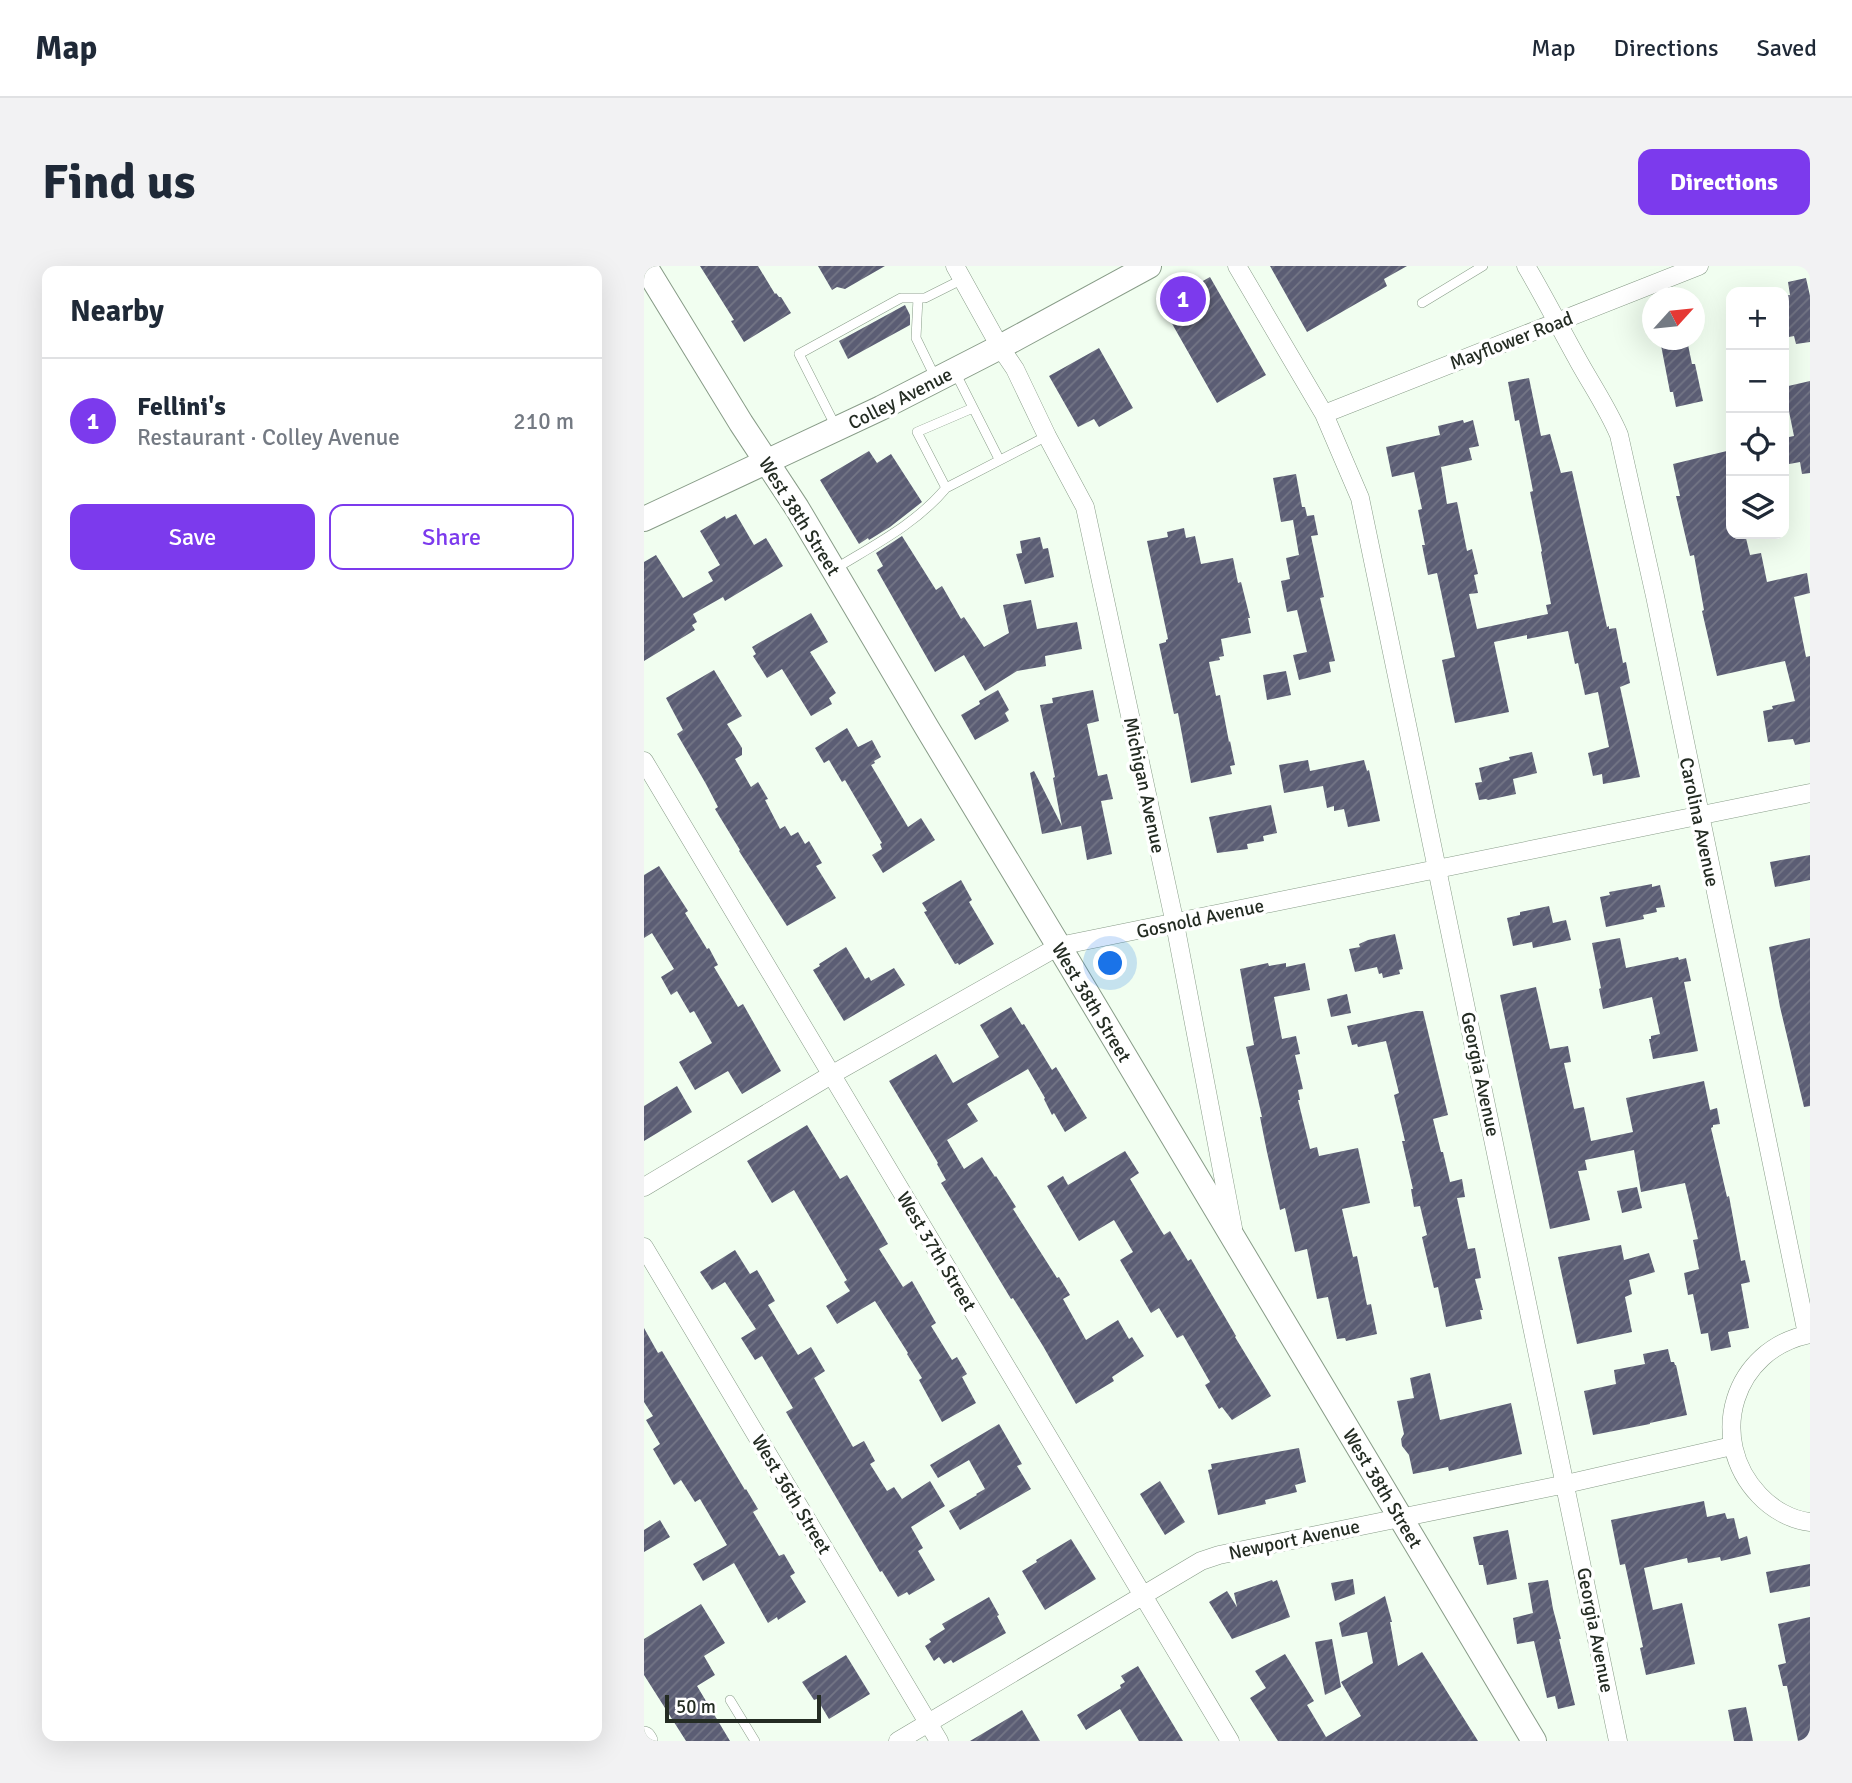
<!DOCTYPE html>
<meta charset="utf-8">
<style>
body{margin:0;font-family:Signika,sans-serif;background:#f2f2f3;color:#1f2937}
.controls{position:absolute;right:21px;top:21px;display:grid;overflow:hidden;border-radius:14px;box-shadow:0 7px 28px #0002}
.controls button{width:63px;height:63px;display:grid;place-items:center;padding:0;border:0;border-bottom:2px solid #e0e1e3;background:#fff;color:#1f2937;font:35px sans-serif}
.compass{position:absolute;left:998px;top:21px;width:63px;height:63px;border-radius:50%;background:#fff;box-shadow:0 7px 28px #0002;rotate:63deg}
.scale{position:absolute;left:21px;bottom:18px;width:156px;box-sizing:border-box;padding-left:7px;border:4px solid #242c23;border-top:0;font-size:19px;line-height:24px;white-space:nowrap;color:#242c23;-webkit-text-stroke:5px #fff;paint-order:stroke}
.you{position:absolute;left:467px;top:698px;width:24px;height:24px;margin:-18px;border:5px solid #fff;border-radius:50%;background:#1a73e8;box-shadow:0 0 0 10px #1a73e833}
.badge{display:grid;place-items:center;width:46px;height:46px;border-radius:50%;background:#7c3aed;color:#fff;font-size:23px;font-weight:700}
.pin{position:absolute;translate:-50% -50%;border:4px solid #fff;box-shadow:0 2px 7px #0006}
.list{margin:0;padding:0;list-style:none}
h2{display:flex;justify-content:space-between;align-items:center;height:91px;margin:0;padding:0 28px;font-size:30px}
h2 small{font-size:23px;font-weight:400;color:#747a83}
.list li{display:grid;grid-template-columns:46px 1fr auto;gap:21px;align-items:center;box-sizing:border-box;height:126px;padding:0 28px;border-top:2px solid #e0e1e3}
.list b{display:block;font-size:26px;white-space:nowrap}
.list p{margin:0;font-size:23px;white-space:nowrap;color:#747a83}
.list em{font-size:23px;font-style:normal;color:#747a83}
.actions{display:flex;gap:14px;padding:21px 28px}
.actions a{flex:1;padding:16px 0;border:2px solid #7c3aed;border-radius:14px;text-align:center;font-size:24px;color:#7c3aed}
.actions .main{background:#7c3aed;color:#fff}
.icon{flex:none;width:38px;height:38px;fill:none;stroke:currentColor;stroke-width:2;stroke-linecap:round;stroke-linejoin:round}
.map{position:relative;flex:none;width:1166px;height:1475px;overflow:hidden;border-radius:14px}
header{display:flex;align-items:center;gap:42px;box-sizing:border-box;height:98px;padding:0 35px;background:#fff;border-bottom:2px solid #e0e1e3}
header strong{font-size:33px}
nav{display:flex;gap:38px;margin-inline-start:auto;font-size:24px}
.intro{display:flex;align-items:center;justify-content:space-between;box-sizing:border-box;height:168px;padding:0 42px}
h1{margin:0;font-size:49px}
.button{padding:18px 32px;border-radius:14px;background:#7c3aed;color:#fff;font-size:24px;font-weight:700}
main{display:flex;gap:42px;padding:0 42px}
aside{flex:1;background:#fff;border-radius:14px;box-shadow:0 7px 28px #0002}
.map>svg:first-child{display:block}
.building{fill:url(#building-hatch)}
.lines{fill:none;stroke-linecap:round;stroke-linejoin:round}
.service-casing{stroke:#889c88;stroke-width:10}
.minor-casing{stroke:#889c88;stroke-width:19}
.tertiary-casing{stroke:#889c88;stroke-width:24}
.secondary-casing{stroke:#889c88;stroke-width:26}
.service{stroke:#fff;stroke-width:9}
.minor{stroke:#fff;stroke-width:18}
.tertiary{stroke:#fff;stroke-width:23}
.secondary{stroke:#fff;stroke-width:24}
.labels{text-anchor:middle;stroke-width:7;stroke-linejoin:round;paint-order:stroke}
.street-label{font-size:19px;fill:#242c23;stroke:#fff}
</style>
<header>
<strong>Map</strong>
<nav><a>Map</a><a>Directions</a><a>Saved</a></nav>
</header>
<div class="intro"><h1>Find us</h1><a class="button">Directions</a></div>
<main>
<aside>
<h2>Nearby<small></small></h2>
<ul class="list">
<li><span class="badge">1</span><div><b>Fellini's</b><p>Restaurant · Colley Avenue</p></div><em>210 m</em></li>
</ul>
<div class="actions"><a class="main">Save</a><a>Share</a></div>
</aside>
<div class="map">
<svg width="1166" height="1475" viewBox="0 0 1166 1475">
<defs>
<pattern id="building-hatch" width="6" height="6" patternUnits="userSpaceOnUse" patternTransform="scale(1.75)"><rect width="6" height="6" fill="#5b5d74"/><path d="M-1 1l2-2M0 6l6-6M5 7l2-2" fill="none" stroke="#747686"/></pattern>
</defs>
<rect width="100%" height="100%" fill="#f1fef0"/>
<path class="building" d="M56 0H114L131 28 132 27 135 31H137L147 47 100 76 87 55 90 54Z
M174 0H241L201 23 193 21 188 24Z
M626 0H763L740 13 743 20 663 66Z
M566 11 622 109 573 137 522 47 523 46 518 38Z
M1162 12 1166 30V76L1152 78 1150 70 1140 72V30L1146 29 1144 16Z
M261 39 266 49V59L204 93 195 75Z
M1016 74H1043L1048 98H1051L1059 135 1032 141 1029 126H1026Z
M455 82 489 142 455 161 450 153 434 161 405 110Z
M885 112 897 170 906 168 917 207 928 205 963 361 965 360V363L972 362 979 397 982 396 986 417 976 421 996 511 959 518 958 508 949 510 944 487 965 481 954 426 941 429 934 397 931 398 924 365 883 373V369L850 376 865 446 811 457 798 394 811 391 793 307 784 309 778 279H781L774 244 778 243 770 206 748 211 742 181 796 169 794 160 819 154 820 157 829 154 835 180 825 182 828 194 797 201 803 238 813 236 823 285 828 283 834 308 830 309 834 327 825 328 833 363 904 348 902 339 907 338 897 286 898 285 886 226 889 225 875 154 871 155 864 116Z
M1166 115V207L1158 208 1156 196 1140 199V172L1150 170 1140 121Z
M1087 184V268H1101L1106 289 1117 287 1123 316 1163 307 1166 327 1150 331 1162 391 1166 390V476L1151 479 1149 473 1124 476 1119 445 1129 443 1128 440 1151 435 1141 395 1073 410 1058 345 1060 344 1050 289 1046 290 1032 230H1036L1029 198Z
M225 185 233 197 247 188 278 236 246 261 225 274 224 272 215 278 176 214Z
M652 208 658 241H661L663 250 670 249 674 269 667 270 680 331 676 332 691 395 685 396 687 406 655 414 649 389 663 386 653 344 643 346 637 315 646 313 642 292 655 289 649 254 637 256 629 212Z
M92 248 110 279 122 272 139 300 81 335 79 331 49 348 53 356 48 359 51 364 0 395V296L12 289 39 332 69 315 64 306 76 299 56 265 81 250 82 253Z
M540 262 542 272 551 270 557 298 589 292 594 317 597 316 606 352H604L607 367 577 373 580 390 575 391 576 394 565 396 572 430 576 429 585 476 586 475 591 499 586 500 588 508 547 517 534 447 530 448 515 378 522 376V374L524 373 503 275 524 271 523 266Z
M258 270 292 324 298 320 317 353 320 351 340 381 365 367 359 339 387 334 393 363 433 356 438 383 401 390 402 400 373 405 341 425 320 389 291 406 233 304 239 300 232 287Z
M396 271 399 283 404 282 410 311 381 318 372 288 378 287 376 275Z
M167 347 184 376 166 386 192 427 185 432 188 438 167 450 138 403 123 412 109 390 112 388 108 381Z
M70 404 98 450 83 458 98 482V489L91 493 107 521 114 516 124 533 121 534 136 563 141 560 147 570 154 566 161 578 165 575 178 597 172 600 192 632 143 660 95 585 96 584 71 543 74 541 62 518 33 468 39 464 22 432Z
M642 405 647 429 623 434 619 409Z
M354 424 365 444 361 447 365 455 331 474 317 449 336 438 335 435Z
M449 424 455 455 443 458 454 510 463 508 469 533 457 535 468 588 443 594 437 560 398 568 386 507 390 505 418 560 409 512 411 511 396 439 409 437 408 432Z
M203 462 214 481 228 474 237 491 230 495 231 497 227 499 264 561 277 552 291 574 239 607 228 589 238 583 236 578 238 577 201 514 198 516 185 494 180 497 171 482Z
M888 486 893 507 869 513 872 528 844 534 842 533 835 534 831 517 838 516 835 502 866 494 865 491Z
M664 494 666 505 720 494 723 505 725 504 736 555 704 561 700 543 690 545V540L683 542 679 520 640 527 635 499Z
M627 539 633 567 619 570 620 575 603 578 604 583 573 587 565 551Z
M1166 589V614L1131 621 1126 596Z
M15 600 44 645 41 647 63 683 65 682 74 699 70 701 94 741 99 738 137 805 98 828 84 805 51 824 35 796 68 777 50 745 46 747 33 725 27 729 17 711 30 703 8 667 0 672V609Z
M317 614 328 634 325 636 350 678 315 699 314 697 311 698 280 646 283 645 278 637Z
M1008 618V621L1016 619 1021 641 1012 642 1013 646 999 649 1000 653 962 661 956 631 966 629 965 626Z
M905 640 909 657 922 654 927 674 889 682 888 676 869 680 863 652 876 649V646Z
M751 668 759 703 755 704 756 708 739 712 738 707 735 708 733 701 711 706 705 683 716 681 715 678 724 674Z
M976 672 982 702 1034 691 1035 694 1042 692 1047 715 1040 716 1054 785 1009 793 1005 773H1007V770L1016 768 1008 731 959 743 955 723 957 722 948 677Z
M1166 672V840L1160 841 1136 741 1125 681Z
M202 681 221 713 225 711 227 715 250 702 261 719 200 755 169 704 176 700 175 698Z
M624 697 625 700 642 697V701L661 697 666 724 630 731 638 773 652 770 656 788 651 789 659 823 654 824 656 834H654L666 883 673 881 675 890 714 882 726 937 698 943 709 991 713 990 723 1039 727 1038 733 1068 702 1075 701 1072 693 1073 684 1031 673 1033 663 983 651 986 641 942 636 944 623 886 616 851H618L602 781 610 779 596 703Z
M892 721 906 783 924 780 927 796 920 797 930 843 940 841 947 875 989 866 982 832 1060 815 1066 844 1073 842 1076 858 1069 859V861L1067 862 1083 931 1085 930 1097 995 1101 994 1106 1016 1097 1018 1105 1062 1084 1066 1087 1081 1067 1085 1064 1067 1057 1068 1049 1028 1044 1029 1040 1007 1055 1003 1049 974 1054 973 1041 917 997 926 990 884 941 894 943 904 934 905 946 954 906 963 856 729Z
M703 728 707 747 687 751 683 733Z
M367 741 378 759 380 758 408 804 412 801 443 852 421 866 410 847 408 849 400 833 401 832 384 803 323 838 334 855 303 874 320 903 338 891 351 911 352 910 372 941 369 943 413 1012 415 1011 426 1029 419 1033 442 1074 474 1054 485 1073 488 1071 500 1090 468 1111 470 1115 432 1138 399 1080 369 1032 367 1033 297 917 302 914 293 898 294 897 245 815 292 788 309 817 355 791 336 759Z
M772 745H779L804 849 789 853 797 886H799L806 916 818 913 821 931 813 932 824 983 831 982 837 1012 831 1013 839 1044H836L838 1053 802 1061 794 1021 790 1022 778 971 783 969 776 940 770 941 767 923H769L758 875H761L750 829 755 827 742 775 714 781 713 778 708 779 703 760Z
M33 820 48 846 0 875V840Z
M163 859 196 913 203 909 230 954 244 978 235 983 259 1021 268 1015 292 1057 287 1060 308 1094 313 1091 323 1108 318 1111 332 1137 298 1156 275 1114 278 1112 263 1088 264 1087 231 1035 193 1058 182 1040 206 1025 200 1016 203 1014 150 924 128 937 103 895Z
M481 885 495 907 486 913 518 966 520 969 526 965 544 995 547 993 592 1070 591 1071 627 1130 588 1154 578 1141 575 1143 561 1119 566 1116 539 1069 533 1072 515 1042 507 1047 476 994 489 986 470 954 435 975 403 920 419 910 424 919Z
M993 921 998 942 978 947 973 925Z
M977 979 980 994 1005 987 1011 1006 985 1014 988 1028 981 1031 988 1066 933 1078 914 991Z
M91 984 106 1008 113 1004 131 1035 124 1039 154 1089 167 1081 181 1105 170 1112 209 1181 220 1175 231 1195 226 1198 243 1225 250 1221 258 1233 286 1215 301 1240 267 1261 279 1282 274 1285 291 1314 265 1329 263 1326 254 1331 238 1305 236 1306 142 1146 149 1142 118 1090 111 1094 97 1072 112 1063 81 1016 68 1024 56 1006Z
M0 1062 14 1087 18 1085 101 1224 102 1223 114 1243 109 1246 135 1290 140 1288 151 1307 146 1310 162 1336 134 1354 133 1351 124 1357 90 1297 59 1315 49 1298 83 1279 56 1233 51 1236 37 1214 30 1219 9 1183 16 1178 2 1154 9 1150 0 1136Z
M1024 1083 1027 1096H1030L1031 1099H1032L1043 1149 1006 1157V1158L949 1169 940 1125 972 1118 970 1104 1001 1098 999 1088Z
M786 1107 796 1154 867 1137 878 1188 805 1205 804 1201 769 1208 765 1189 758 1180 757 1173 760 1168 753 1135 770 1132 766 1112Z
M355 1158 378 1198 373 1200 387 1223 316 1264 305 1245 333 1229 332 1228 341 1223 325 1194 294 1212 286 1199Z
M655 1182 662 1216 651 1219 653 1226 621 1234 622 1238 574 1249 564 1204 568 1203 567 1198Z
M516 1215 541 1256 521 1269 496 1228Z
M1060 1235 1063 1251 1081 1247 1083 1253 1090 1252 1095 1273 1103 1270 1107 1288 1077 1295 1076 1291 1044 1297 1043 1292 1000 1302 1009 1344 1038 1337 1051 1398 1002 1409 996 1382 999 1381 981 1298 976 1299 967 1254Z
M16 1254 26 1271 0 1286V1264Z
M864 1264 873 1313 843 1319 839 1299H835L829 1271Z
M427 1273 452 1313 401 1344 378 1305 393 1296 392 1294Z
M1166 1298V1320L1126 1327 1122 1306Z
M709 1313 711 1328 691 1335 687 1317Z
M628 1314 629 1316 633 1314 646 1351 588 1373 565 1336 583 1325 593 1341 590 1327Z
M904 1314 909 1343 917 1373H915L931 1439 914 1443 911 1430 903 1432 890 1375 873 1378 869 1352 889 1347 884 1317Z
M741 1330 748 1356H746L754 1400 778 1386 834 1475H634L606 1432 622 1422 611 1405 641 1388 670 1435 663 1439 682 1471 717 1450 697 1416 729 1397 723 1366 698 1371 695 1357Z
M345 1331 355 1349 353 1350 362 1367 309 1397 307 1394 300 1398 295 1391 290 1395 281 1380 287 1376 285 1373 301 1363 298 1358Z
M57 1338 81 1377 60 1390 71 1409 53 1420 86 1475H42L0 1409V1373Z
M1166 1351V1475H1154L1143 1420H1139L1134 1399 1142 1397 1134 1358Z
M688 1373 697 1421 681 1429 671 1376Z
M202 1389 226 1428 185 1453 173 1433 170 1434 158 1416Z
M494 1400 539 1475H495L476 1443 442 1464 433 1449 477 1422 476 1419 481 1416 477 1410Z
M1102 1441 1109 1475H1090L1084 1444Z
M378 1444 396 1475H326Z"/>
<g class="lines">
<g class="service-casing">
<path id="service" d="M274 32 272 72 292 113
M778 37 839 0
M311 106 355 193
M329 142 273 166 302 222 403 170
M192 161 155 88 257 32H281L319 13
M191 303C230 279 272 258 302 222
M86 1434 111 1475"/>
</g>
<g class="minor-casing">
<path id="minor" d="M311 0 356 81 371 103 403 170 441 241 531 658 589 962
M593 0 680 148 716 232 974 1475
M882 0C901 32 917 64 935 96 949 121 964 143 975 169L1011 330 1163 1068
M680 148 1055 0
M0 495 586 1475
M0 921 187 809 415 680 1166 527
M0 981 295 1475
M1166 1068C1089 1083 1062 1173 1115 1229 1128 1243 1147 1254 1166 1256
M254 1475 557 1295 575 1289 922 1218 1088 1180"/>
</g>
<g class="tertiary-casing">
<path id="tertiary" d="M0 1472 2 1475"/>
</g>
<g class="secondary-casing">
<path id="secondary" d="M1 0 97 157 153 242 283 462 425 697 890 1475
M0 253 237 142 356 81 505 0"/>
</g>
<use href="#service" class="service"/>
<use href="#minor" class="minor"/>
<use href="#tertiary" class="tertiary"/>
<use href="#secondary" class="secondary"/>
</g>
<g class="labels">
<g class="street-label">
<text transform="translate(867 74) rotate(-21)" y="7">Mayflower Road</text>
<text transform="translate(256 132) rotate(-27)" y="7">Colley Avenue</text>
<text transform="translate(156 250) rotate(58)" y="7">West 38th Street</text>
<text transform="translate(501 519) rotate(78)" y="7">Michigan Avenue</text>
<text transform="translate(1056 556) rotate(78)" y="7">Carolina Avenue</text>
<text transform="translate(556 652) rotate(-12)" y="7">Gosnold Avenue</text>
<text transform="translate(448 736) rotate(59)" y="7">West 38th Street</text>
<text transform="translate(837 808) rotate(78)" y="7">Georgia Avenue</text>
<text transform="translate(293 985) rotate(59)" y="7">West 37th Street</text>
<text transform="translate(739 1222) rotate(59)" y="7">West 38th Street</text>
<text transform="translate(148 1228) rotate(59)" y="7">West 36th Street</text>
<text transform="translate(650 1273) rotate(-12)" y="7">Newport Avenue</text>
<text transform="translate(952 1364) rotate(79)" y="7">Georgia Avenue</text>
</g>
</g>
</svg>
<div class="controls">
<button>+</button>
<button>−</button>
<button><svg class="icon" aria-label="locate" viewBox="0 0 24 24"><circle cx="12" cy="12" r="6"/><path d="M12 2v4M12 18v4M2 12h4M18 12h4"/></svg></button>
<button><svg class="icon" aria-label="layers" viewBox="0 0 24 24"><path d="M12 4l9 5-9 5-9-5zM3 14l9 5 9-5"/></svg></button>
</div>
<svg class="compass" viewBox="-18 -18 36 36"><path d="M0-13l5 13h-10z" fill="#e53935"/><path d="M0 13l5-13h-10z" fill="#747a83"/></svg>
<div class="scale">50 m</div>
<div class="you"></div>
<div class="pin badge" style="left:539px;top:33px">1</div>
</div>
</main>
